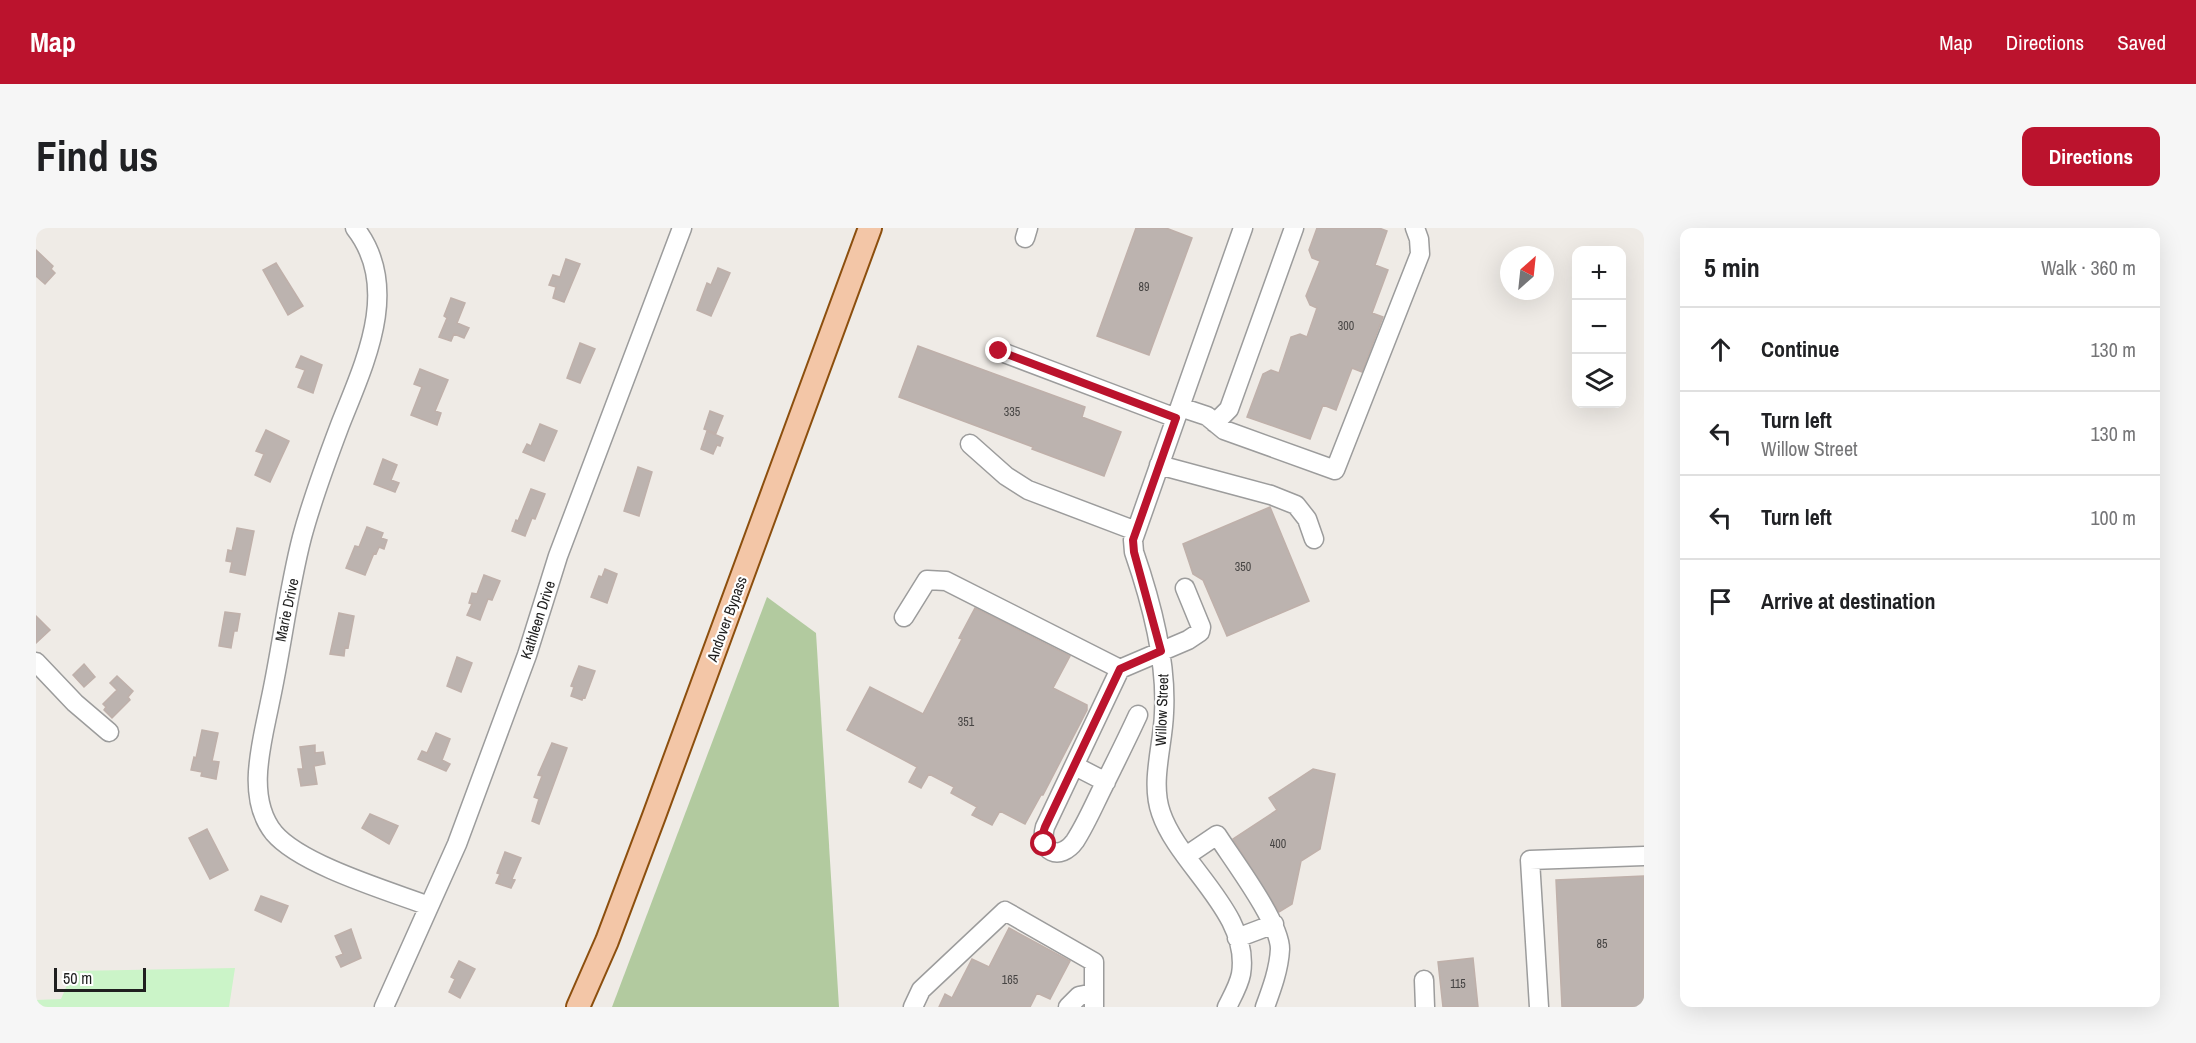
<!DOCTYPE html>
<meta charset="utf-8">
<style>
body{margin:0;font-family:"Archivo Narrow",sans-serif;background:#f6f6f6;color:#202124}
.controls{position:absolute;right:18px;top:18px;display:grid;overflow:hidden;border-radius:12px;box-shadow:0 6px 24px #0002}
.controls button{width:54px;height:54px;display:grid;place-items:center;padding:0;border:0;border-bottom:2px solid #e0e0e0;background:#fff;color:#202124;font:30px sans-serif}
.compass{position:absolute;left:1464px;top:18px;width:54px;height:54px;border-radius:50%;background:#fff;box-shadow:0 6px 24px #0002;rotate:27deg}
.scale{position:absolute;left:18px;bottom:15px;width:92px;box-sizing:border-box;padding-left:6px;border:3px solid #1f1f1f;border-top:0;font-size:16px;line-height:21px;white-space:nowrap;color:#1f1f1f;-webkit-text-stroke:4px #fff;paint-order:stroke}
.stop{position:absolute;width:18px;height:18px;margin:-14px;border:4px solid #bb132d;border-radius:50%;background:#fff}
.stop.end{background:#bb132d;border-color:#fff;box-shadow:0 2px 6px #0008}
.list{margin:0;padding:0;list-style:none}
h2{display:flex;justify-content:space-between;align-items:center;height:78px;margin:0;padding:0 24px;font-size:26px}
h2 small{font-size:20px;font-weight:400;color:#757577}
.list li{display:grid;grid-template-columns:39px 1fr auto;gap:18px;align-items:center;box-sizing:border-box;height:84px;padding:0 24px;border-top:2px solid #e0e0e0}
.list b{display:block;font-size:22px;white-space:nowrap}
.list p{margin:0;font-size:20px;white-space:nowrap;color:#757577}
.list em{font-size:20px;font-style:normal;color:#757577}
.icon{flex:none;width:33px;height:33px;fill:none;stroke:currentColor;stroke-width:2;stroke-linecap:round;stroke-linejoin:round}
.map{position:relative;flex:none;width:1608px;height:779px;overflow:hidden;border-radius:12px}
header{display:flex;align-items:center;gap:36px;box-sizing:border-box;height:84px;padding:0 30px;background:#bb132d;color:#fff}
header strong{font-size:28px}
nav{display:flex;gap:33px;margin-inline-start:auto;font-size:21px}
.intro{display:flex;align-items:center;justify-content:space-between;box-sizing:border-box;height:144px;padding:0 36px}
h1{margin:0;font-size:42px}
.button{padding:15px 27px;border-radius:12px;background:#bb132d;color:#fff;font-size:21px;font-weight:700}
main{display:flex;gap:36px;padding:0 36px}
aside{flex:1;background:#fff;border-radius:12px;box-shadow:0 6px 24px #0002}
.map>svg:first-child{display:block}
.forest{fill:#b2ca9f}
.park{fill:#cbf4c8}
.building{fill:#bcb3af;stroke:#bfb0aa;stroke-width:1.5}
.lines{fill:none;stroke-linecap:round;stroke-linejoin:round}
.minor-casing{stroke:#9c9c9c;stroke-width:21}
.major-casing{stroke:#8c4f0e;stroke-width:26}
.minor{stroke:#fff;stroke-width:18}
.major{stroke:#f3c6a7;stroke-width:22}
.route{stroke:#bb132d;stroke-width:8}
.labels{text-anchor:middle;stroke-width:4.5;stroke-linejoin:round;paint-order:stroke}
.number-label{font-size:12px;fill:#464443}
.street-label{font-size:15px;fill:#1f1f1f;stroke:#fff}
</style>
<header>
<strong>Map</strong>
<nav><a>Map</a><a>Directions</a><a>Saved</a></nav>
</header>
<div class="intro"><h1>Find us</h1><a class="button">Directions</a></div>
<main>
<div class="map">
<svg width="1608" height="779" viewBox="0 0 1608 779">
<rect width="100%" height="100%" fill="#efebe6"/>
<path class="forest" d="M731 369 780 405 803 779H576Z"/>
<path class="park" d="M199 740 193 779H0V772L25 771 37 743Z"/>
<path class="building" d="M1100 0H1130L1156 10 1113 127 1061 108Z
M1281 0H1343L1351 3 1339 37 1352 42 1336 85 1347 89 1326 144 1316 140 1300 182 1287 177 1274 211 1211 189 1227 146 1235 142 1243 145 1255 109 1264 106 1271 109 1281 80 1274 77 1270 68 1284 33 1276 30 1273 22Z
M0 22 17 38 15 41 19 45 9 56 0 48Z
M530 31 544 36 528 74 517 70 520 59 513 57 517 47 524 49Z
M240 35 267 78 252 87 227 42Z
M682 40 694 45 675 88 661 82 671 55 675 57Z
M415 70 429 75 421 95 433 100 428 110 418 106 415 113 403 109 411 90 408 88Z
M544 115 559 121 544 155 531 150Z
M882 118 1049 179 1046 189 1085 204 1068 248 996 221 997 219 863 169Z
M265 128 286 137 277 165 262 159 269 142 260 139Z
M384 141 412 152 399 183 405 185 401 197 375 187 386 159 378 156Z
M674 183 687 188 680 205 668 201Z
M504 196 521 203 508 233 487 224 491 216 495 218Z
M230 202 253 213 234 254 219 247 228 226 220 223Z
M671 203 687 210 684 218 681 217 677 226 665 221Z
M347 231 361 237 355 252 363 255 359 264 338 256Z
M602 239 616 244 603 288 588 283Z
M495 261 509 266 499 291 496 290 489 308 476 303 480 292 482 293Z
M1234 279 1273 373 1191 408 1167 352 1157 346 1147 316Z
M331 299 347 305 345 310 351 312 348 321 343 319 340 326 338 325 329 347 310 340 319 318 323 319Z
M201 300 218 303 209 347 194 344 196 334 190 333 192 322 196 323Z
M569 341 581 346 571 375 555 369 563 348 566 349Z
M448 347 464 353 456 372 452 371 444 392 431 387 436 376 433 375 436 365 441 366Z
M939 380 1034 428 1017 460 1051 477V482L1007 567H1005L989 596 964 583 956 597 936 587 941 579 915 565 918 559 893 546 885 560 873 554 881 539 811 502 834 459 887 486 926 411 923 410Z
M189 384 204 386 201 403H198L195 420 183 418Z
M303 385 318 388 312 420 309 419 308 428 294 426Z
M0 388 14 402 0 415Z
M421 429 436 435 425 464 411 458Z
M48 436 59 449 48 459 37 447Z
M543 438 559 443 549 470 547 469 546 472 535 468 538 459 535 458Z
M81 448 97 463 92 469 94 472 76 490 68 482 70 479 67 476 81 462 74 455Z
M166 502 182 505 176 533 183 534 180 551 165 548 166 544 155 542 158 529 160 530Z
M400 505 414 511 406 532 414 536 410 543 382 531 386 523 391 525Z
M516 515 531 520 503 596 496 593 503 571 498 569 506 548 502 547Z
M279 517V525L287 524 289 536 278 538 281 556 265 558 262 541H267L264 519Z
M1277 541 1299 546 1284 621 1265 633 1256 676 1243 684 1197 611 1241 582 1233 570Z
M334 586 362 598 353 616 326 600Z
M171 601 192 642 174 651 153 610Z
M469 624 485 630 476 651 479 652 475 660 460 655 464 646 461 645Z
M1608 648V779H1526L1520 652Z
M225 668 252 678 245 694 219 682Z
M973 700 1034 733 1014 771 1001 765 994 779H903L909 766 916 770 936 731 953 739Z
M315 701 325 730 305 739 300 729 307 726 299 708Z
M1437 730 1442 779H1407L1402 734Z
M423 733 439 741 424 770 413 764 419 751 415 749Z"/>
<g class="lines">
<g class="minor-casing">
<path id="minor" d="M319 0C366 60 328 136 304 197 290 234 276 272 266 309 252 363 246 419 234 474 226 515 209 569 238 605 265 637 353 663 393 678
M989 10 992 0
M963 123 1140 190
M1144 179 1171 188 1188 202 1299 242 1384 26 1383 11 1379 0
M1179 195 1193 181 1258 0
M934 216 970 248 992 262 1100 303
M1123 237 1235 267 1260 277 1271 291 1278 311
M868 389 891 352 910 353 1084 441
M0 434 39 475 73 504
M1102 487C1091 511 1079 535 1067 559 1058 577 1050 596 1039 613 1024 634 1002 624 1009 599L1084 441 1152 412 1164 404 1165 399 1149 360
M1039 538 1070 554
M1150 628 1181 607C1197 632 1244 694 1244 721 1243 741 1236 760 1229 779
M1201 710 1238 696
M1388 752 1389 779
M348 779 421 616 491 427 522 328 646 0
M877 779 885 762 969 683 1058 734V779
M1032 779 1043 768 1058 765
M1191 779C1196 769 1203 757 1205 746 1215 685 1143 638 1125 585 1114 554 1127 518 1128 485 1131 434 1115 373 1098 324L1097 312 1207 0
M1503 779 1494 632 1608 628"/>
</g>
<g class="major-casing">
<path id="major" d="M542 779 571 713 618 588 834 0"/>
</g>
<use href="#minor" class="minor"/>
<use href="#major" class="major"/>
</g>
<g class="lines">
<path class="route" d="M963 123 1140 190 1097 312 1098 324 1125 423 1084 441 1009 599 1006 608 1008 616"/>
</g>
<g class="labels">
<g class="number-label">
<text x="1108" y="63">89</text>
<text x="1310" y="102">300</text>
<text x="976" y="188">335</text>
<text x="1207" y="343">350</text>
<text x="930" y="498">351</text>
<text x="1242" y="620">400</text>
<text x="1566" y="720">85</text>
<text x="974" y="756">165</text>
<text x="1422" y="760">115</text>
</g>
<g class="street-label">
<text transform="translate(251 382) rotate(-78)" y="5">Marie Drive</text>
<text transform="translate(691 391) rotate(-70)" y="5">Andover Bypass</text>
<text transform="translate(502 392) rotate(-72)" y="5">Kathleen Drive</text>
<text transform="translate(1126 482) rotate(-88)" y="5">Willow Street</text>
</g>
</g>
</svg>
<div class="controls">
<button>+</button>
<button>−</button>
<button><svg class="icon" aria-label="layers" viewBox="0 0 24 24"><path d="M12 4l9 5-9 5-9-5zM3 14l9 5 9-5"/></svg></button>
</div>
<svg class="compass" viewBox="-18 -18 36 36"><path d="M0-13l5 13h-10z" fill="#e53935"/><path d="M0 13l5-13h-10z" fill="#757577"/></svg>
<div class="scale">50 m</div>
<div class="stop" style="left:1008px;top:616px"></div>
<div class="stop end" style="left:963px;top:123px"></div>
</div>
<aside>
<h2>5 min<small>Walk · 360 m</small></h2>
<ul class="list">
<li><svg class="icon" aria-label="ahead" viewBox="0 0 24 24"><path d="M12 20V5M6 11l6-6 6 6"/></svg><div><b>Continue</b></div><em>130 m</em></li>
<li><svg class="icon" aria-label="left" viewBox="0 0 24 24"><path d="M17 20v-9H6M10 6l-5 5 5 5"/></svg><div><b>Turn left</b><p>Willow Street</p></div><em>130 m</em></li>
<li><svg class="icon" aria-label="left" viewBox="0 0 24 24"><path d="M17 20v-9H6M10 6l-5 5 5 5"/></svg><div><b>Turn left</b></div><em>100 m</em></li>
<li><svg class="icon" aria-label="arrive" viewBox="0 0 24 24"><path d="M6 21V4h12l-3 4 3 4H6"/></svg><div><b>Arrive at destination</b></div></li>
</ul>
</aside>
</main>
